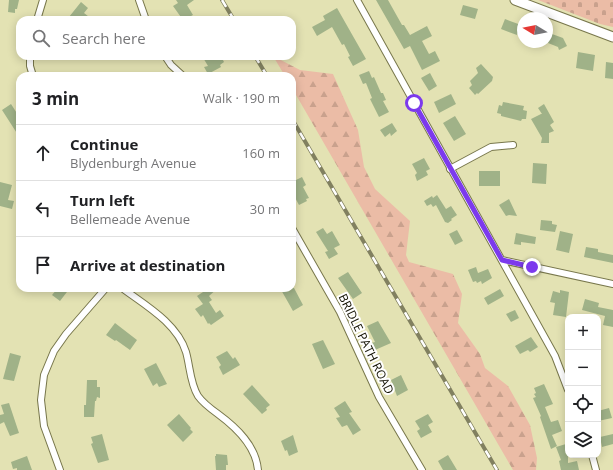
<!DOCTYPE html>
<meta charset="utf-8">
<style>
body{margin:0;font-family:"Open Sans",sans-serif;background:#f6f6f6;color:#202124}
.controls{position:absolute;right:12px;bottom:12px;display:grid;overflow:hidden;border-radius:8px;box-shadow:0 2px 10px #0003}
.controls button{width:36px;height:36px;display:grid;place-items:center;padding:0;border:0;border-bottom:1px solid #e0e0e0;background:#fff;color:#202124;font:20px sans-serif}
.compass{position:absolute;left:517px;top:12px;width:36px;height:36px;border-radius:50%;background:#fff;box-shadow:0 2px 10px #0003;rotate:280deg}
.stop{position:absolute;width:12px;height:12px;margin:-9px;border:3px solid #7c3aed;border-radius:50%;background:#fff}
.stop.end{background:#7c3aed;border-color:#fff;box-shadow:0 1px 4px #0008}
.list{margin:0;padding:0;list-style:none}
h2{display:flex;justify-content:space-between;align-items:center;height:52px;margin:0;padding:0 16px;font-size:17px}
h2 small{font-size:13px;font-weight:400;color:#757577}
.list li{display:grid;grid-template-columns:26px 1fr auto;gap:12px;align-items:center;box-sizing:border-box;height:56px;padding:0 16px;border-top:1px solid #e0e0e0}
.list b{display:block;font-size:15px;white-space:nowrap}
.list p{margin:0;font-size:13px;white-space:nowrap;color:#757577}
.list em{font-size:13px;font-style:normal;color:#757577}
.icon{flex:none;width:22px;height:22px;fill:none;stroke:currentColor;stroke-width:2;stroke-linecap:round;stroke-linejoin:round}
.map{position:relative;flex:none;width:613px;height:470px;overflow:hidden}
.search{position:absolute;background:#fff;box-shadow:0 2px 10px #0003;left:16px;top:16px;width:280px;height:44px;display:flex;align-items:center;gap:10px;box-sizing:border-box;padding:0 14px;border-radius:12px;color:#757577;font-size:15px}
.panel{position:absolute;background:#fff;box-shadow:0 2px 10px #0003;left:16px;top:72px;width:280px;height:220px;border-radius:12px}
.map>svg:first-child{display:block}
.forest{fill:url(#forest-firs)}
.cemetery{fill:url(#cemetery-stones)}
.building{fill:#a0b288}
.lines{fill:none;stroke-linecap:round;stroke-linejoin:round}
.street-casing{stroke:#78774c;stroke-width:8}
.secondary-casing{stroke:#78774c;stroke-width:11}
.street{stroke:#fff;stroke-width:6}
.secondary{stroke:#fff;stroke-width:9}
.rail-casing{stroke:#818060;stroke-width:4}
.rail{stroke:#fff;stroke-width:2.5;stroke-dasharray:8;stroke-linecap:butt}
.route{stroke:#7c3aed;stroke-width:5}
.labels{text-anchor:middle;stroke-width:4;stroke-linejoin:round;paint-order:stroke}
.street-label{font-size:12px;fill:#131203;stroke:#fff}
</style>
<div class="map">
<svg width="613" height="470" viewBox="0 0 613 470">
<defs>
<pattern id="forest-firs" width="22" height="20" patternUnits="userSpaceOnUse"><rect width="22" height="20" fill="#ebbca6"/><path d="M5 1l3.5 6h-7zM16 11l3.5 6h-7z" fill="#c9a18d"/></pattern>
<pattern id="cemetery-stones" width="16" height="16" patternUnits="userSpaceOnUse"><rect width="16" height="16" fill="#ebbca6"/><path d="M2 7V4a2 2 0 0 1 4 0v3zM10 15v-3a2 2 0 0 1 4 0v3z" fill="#c9a18d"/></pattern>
</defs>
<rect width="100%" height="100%" fill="#e3e2b3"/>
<path class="forest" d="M273 56 300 70 333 74 358 130 364 167 375 189 410 221 406 255 409 262 453 274 462 294 458 323 480 354 485 368 508 386 530 425 537 458 536 470H513L292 88V76H285Z"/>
<path class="cemetery" d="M538 0H613V27L600 24Z"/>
<path class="building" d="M9 0H19L17 9H15V13L8 12Z
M176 0H194L187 5 193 15 183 20 173 6 178 3Z
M376 0H388L402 25H404L410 35 427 26 432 36 422 41 429 54 435 51 440 61 422 70 410 46 404 49Z
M81 2 88 8 84 13 93 20H68L70 18 69 17Z
M463 5 478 9 475 19 460 15Z
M337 8 366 59 353 66 348 57 350 56 344 44 342 45 332 27 317 36 312 27 325 20 323 16Z
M505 19 521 25 517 35 501 29Z
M552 34 563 38 567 46 559 50 558 47 548 43Z
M578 52 595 55 593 71 576 68Z
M202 56H221L224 62 220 65 221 67 208 74 204 67 208 66Z
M606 62 613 63V79L605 78Z
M481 64 493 77 492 81 478 94 477 93 475 95 469 88 472 85 470 81 478 73 476 68Z
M369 71 372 78 374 77 381 93H383L386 100 383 101 389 112 379 117 370 99 372 98 366 83 363 84 359 75Z
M430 73 437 86 429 91 421 78Z
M451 94 456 104 439 113 434 102Z
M503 102 524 106 523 110 527 111 526 119H522L521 121 501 116V114L497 113 499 105 502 106Z
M11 104 20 118V138L2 110Z
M544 104 554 122 550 125 554 131 549 133V143H541L542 138 531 119 541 114H542L538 108Z
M455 116 466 134 454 141 443 123Z
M392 123 397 131 391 136 390 133 385 137 380 130Z
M424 158 430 169 426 171 428 175 417 181 415 175 417 173 412 164Z
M533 163 547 164 546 184 532 183Z
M479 171H500V186H479Z
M302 177 306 185 303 187 309 198 306 199 307 201 299 205 292 192V182Z
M0 182 12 185 8 200 14 201 12 209 0 206Z
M437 195 446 209 451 206 457 215 451 219 452 220 448 223 445 222 436 205 433 207 431 204 427 206 424 201 432 196 433 198Z
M509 199 517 216 509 215 506 216 499 205Z
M541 220 552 221V224L557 225 555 232 540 230Z
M323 228 327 234 332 231 340 245 334 248 338 254 329 259 325 252 328 251 316 232Z
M457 230 463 241 455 245 449 234Z
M560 231 573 234 569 253 556 250Z
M516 233 536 237 535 244 521 242V245L514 244Z
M586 247 598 249V252L613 255V263L584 257Z
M476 267 478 273 488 269 492 278 482 284 481 281 477 283 476 281 473 282 468 270Z
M348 272 362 293 353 299 338 278Z
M58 288H70L60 301 52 295Z
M209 288H218L209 296 212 300 209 302 216 313 220 310 224 316 211 325 209 323 208 324 203 315 201 317 195 309 203 304 197 296Z
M280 288H294L303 305 293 311Z
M500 289 504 296 488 305 484 298Z
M560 290 569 292 566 317 553 315 555 303 550 302 553 291 560 293Z
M585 299 599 303 598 307 613 310V327L603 325 605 316 582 310Z
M515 310 519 318 511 322 506 314Z
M378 321 391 343 375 350 371 343 375 342 367 326Z
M115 323 137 340 130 350 116 340 115 341 106 335Z
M531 337 538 347 530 352 528 350 520 354 515 346Z
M323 340 335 364 323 369 312 344Z
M227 351 233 359 235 357 240 365 223 375 219 367 221 365 216 357Z
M10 353 21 356 14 381 3 379Z
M156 363 167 384 159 387 157 383 153 386 144 369Z
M401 375 408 390 397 396 391 380Z
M87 380H97V387H100V398L97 397 96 401H95L94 417H84V405H86Z
M544 384 553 404 545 407 551 422 558 420 562 431 552 435 557 446 551 449 540 417 541 416 533 398 536 397 534 394 536 393 534 388Z
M252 385 270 405 266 408 267 410 262 414 243 394Z
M345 401 352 412 349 413 361 430 353 435 347 425 342 427 336 418 340 417 334 408Z
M9 403 19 433 10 436 4 422 0 424V415L4 414 1 405Z
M609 408 612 418 598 421V411Z
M179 414 191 428 190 429 193 432 183 442 167 425Z
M428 414 433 422 428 425 432 432 421 438 417 431 420 429 415 421Z
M102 434 109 460 98 463 91 444 93 443 91 437Z
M613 434V444L602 447 600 437Z
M293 435 298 452 289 456 287 450 285 451 281 441Z
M566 444 568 449V463L577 461 579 470H561L559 461 561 460 556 447Z
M216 454 227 455 228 465H226V470H216L215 456H216Z
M448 455 457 470H443L438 461Z
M27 456 32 470H17V468L13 469 11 462Z"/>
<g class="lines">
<g class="street-casing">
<path id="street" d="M139 0 146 20
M357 0 555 356 568 390
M37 20 43 0
M30 56V66L33 76
M165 56 171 65 183 76
M450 169 491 147 513 145
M292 228 340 312 379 397 422 470
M502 260 613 284
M122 288C145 305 177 323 186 352 190 366 190 383 198 396 203 403 211 409 218 414 237 428 256 446 258 470
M592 455 596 470
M60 470 44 426 41 400 44 375 54 351 66 334 106 288"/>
</g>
<g class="secondary-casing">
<path id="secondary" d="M515 0 613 37"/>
</g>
<use href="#street" class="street"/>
<use href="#secondary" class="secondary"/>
<g class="rail-casing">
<path id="rail" d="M222 0 234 20
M255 56 267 76
M292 119 497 470"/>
</g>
<use href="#rail" class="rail"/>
</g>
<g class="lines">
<path class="route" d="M414 103 502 260 532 267"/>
</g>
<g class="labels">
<g class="street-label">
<text transform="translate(366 344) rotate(64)" y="4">BRIDLE PATH ROAD</text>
</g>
</g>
</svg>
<div class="controls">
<button>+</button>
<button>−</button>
<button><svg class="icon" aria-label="locate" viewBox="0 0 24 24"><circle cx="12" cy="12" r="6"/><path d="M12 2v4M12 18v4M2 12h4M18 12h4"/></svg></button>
<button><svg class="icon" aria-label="layers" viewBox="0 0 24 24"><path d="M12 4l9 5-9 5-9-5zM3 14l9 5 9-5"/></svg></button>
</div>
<svg class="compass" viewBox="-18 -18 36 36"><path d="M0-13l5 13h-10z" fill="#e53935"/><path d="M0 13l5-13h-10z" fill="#757577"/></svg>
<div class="stop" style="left:414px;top:103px"></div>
<div class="stop end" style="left:532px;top:267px"></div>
<div class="search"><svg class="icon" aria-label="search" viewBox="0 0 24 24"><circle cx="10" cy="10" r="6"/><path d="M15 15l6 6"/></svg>Search here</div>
<section class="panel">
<h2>3 min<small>Walk · 190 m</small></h2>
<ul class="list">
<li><svg class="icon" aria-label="ahead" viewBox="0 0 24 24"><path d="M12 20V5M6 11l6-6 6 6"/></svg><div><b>Continue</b><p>Blydenburgh Avenue</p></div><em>160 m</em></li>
<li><svg class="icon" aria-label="left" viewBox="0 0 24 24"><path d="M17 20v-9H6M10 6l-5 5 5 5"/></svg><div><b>Turn left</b><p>Bellemeade Avenue</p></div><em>30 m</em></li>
<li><svg class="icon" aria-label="arrive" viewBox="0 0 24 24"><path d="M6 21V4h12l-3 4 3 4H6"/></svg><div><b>Arrive at destination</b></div></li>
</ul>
</section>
</div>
